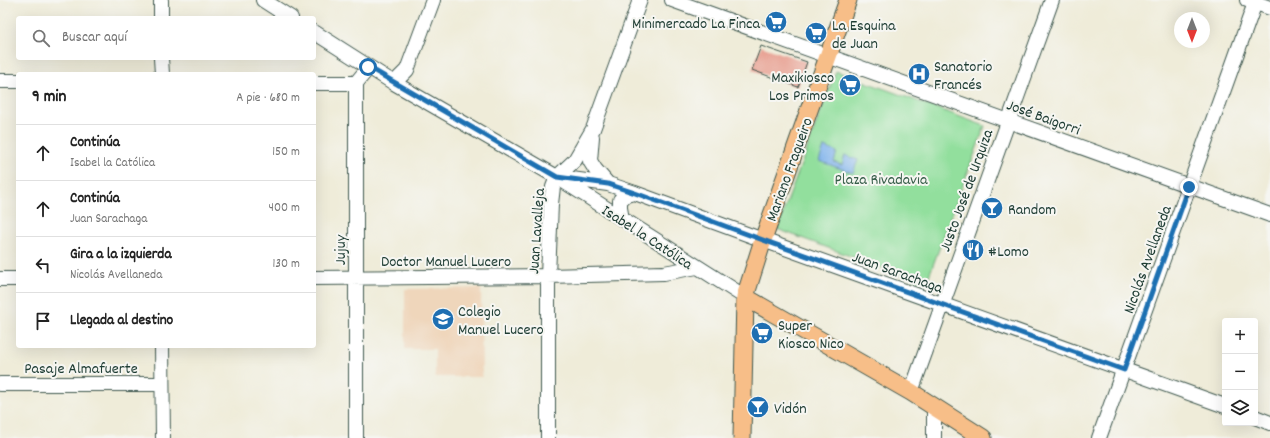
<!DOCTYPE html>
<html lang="es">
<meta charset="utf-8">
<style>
body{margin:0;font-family:Dekko,sans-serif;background:#f6f6f6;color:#222}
.controls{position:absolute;right:12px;bottom:12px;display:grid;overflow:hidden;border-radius:4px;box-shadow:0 4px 16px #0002}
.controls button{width:36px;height:36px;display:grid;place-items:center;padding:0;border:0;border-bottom:1px solid #e0e0e0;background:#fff;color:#222;font:20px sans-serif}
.compass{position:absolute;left:1174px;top:12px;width:36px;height:36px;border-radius:50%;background:#fff;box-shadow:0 4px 16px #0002;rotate:180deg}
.stop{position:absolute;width:12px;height:12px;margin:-9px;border:3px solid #1f6fb2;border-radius:50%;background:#fff}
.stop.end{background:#1f6fb2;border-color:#fff;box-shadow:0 1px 4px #0008}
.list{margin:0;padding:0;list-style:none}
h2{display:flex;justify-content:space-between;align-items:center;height:52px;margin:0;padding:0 16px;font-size:17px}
h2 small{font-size:13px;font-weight:400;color:#767676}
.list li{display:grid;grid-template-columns:26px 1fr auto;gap:12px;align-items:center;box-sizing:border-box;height:56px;padding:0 16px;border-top:1px solid #e0e0e0}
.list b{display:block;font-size:15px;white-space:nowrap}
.list p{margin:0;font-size:13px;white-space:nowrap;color:#767676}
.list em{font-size:13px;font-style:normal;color:#767676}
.icon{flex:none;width:22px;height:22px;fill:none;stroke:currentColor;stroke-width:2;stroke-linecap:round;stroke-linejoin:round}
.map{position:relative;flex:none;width:1270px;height:438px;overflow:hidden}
.search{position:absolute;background:#fff;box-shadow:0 4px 16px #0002;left:16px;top:16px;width:300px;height:44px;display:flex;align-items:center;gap:10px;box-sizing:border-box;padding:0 14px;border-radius:4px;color:#767676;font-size:15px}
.panel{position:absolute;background:#fff;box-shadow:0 4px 16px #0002;left:16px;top:72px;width:300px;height:276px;border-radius:4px}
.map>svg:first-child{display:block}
.built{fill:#efd6bb}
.green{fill:#92df9d;stroke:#588e68}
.water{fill:#7fb2ec;stroke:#4f7890}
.building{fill:#e79c8d}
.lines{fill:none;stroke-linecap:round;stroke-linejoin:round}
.minor-casing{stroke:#3e574d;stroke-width:16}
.major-casing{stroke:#3e574d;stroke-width:19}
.minor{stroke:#fff;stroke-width:14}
.major{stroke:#f7be88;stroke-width:17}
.route{stroke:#1f6fb2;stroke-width:5}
.labels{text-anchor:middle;stroke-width:4;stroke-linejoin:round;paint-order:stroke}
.poi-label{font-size:16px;fill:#1f3d34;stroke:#f6f6f2;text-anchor:start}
.street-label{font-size:16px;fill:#1f3d34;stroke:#f6f6f2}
.park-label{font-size:16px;fill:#365d49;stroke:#f6f6f2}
</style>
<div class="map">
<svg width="1270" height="438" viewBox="0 0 1270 438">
<rect width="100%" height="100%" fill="#f6f6f2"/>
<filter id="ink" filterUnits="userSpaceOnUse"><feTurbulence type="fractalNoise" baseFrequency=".025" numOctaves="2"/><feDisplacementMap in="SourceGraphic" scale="8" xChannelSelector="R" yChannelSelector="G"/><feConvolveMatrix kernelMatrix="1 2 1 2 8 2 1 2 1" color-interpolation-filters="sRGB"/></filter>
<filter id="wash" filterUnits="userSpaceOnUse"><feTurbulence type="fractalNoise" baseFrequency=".012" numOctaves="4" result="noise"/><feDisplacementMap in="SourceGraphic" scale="16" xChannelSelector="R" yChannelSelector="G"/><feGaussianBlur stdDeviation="0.9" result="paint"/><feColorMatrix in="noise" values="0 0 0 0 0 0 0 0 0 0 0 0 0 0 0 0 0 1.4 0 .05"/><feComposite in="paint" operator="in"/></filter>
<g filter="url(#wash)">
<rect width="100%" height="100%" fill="#efecd9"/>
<path class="built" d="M481 288 482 377H435V349H405V289Z"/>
<path class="green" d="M836 71 985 126 926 284 777 229Z"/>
<path class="water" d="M824 147 837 152 834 162 842 165 845 155 858 160 853 173 819 161Z"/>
<g id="blocks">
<path class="building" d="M761 46 807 62 798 87 752 70Z"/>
</g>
</g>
<g filter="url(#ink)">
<use href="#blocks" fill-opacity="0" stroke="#3e574d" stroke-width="1"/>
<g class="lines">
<g class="minor-casing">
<path id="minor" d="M161 0V18
M263 0 291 18
M672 0 1270 215
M1247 0 1270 8
M314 32 394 83 557 177 745 297
M161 58 162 74
M0 81H18
M314 83H356
M394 83 407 70 433 0
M592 137 590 161 595 169 608 184
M557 177 608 184 635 193 763 240 1225 406
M622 219 620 208V200L626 195 635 193
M314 278 548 276 664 273 697 267
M0 279H18
M162 346 163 438
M0 384H162
M911 392 1052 0
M1255 417 1270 423
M356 438V83L369 67
M548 438V276L551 204 553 187 557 177 575 160 593 129 640 0
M934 438V407
M1099 438 1256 0"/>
</g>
<g class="major-casing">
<path id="major" d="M745 297 911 392 983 438
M742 438 745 297 763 240 848 0"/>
</g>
<use href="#minor" class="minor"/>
<use href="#major" class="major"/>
</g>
</g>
<g class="lines" filter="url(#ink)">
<path class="route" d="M368 67 557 177 608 184 635 193 763 240 1124 370 1189 187"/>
</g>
<defs>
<g id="supermarket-disc" transform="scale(1.15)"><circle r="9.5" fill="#1f6fb2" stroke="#f6f6f2"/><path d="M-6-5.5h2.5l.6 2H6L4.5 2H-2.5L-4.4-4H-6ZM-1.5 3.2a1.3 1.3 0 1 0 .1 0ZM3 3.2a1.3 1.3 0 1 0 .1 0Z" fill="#fff"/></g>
<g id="hospital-disc" transform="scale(1.15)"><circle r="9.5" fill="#1f6fb2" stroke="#f6f6f2"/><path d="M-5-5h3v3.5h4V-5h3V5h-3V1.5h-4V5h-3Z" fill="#fff"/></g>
<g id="bar-disc" transform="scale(1.15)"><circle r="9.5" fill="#1f6fb2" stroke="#f6f6f2"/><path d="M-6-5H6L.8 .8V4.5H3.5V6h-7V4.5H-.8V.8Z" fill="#fff"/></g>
<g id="restaurant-disc" transform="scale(1.15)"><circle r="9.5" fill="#1f6fb2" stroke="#f6f6f2"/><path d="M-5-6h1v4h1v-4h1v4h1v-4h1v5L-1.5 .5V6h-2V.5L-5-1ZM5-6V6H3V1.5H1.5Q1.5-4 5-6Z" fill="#fff"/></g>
<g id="school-disc" transform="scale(1.15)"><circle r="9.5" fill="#1f6fb2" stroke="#f6f6f2"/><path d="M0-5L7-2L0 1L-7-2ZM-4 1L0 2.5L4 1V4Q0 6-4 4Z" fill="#fff"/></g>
</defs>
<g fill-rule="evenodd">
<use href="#supermarket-disc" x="776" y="22"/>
<use href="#supermarket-disc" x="816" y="33"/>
<use href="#hospital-disc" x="919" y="74"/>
<use href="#supermarket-disc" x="850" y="85"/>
<use href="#bar-disc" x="992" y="208"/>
<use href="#restaurant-disc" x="973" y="250"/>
<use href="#school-disc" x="443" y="319"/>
<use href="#supermarket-disc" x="762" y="333"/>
<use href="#bar-disc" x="758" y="407"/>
</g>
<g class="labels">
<g class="poi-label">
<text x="760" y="28" text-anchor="end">Minimercado La Finca</text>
<text x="832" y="30">La Esquina<tspan x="832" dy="18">de Juan</tspan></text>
<text x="934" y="71">Sanatorio<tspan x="934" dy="18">Francés</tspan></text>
<text x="834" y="82" text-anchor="end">Maxikiosco<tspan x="834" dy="18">Los Primos</tspan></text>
<text x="1008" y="214">Random</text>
<text x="988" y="256">#Lomo</text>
<text x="458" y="316">Colegio<tspan x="458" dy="18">Manuel Lucero</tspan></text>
<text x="778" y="330">Super<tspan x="778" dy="18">Kiosco Nico</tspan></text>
<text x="774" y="413">Vidón</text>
</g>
<g class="street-label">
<text transform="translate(1044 116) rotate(20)" y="6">José Baigorri</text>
<text transform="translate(788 169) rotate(-70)" y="6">Mariano Fragueiro</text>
<text transform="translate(965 190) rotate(-70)" y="6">Justo José de Urquiza</text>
<text transform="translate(535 231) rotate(-86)" y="6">Juan Lavalleja</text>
<text transform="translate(648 236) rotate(33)" y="6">Isabel la Católica</text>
<text transform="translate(339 250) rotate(-90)" y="6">Jujuy</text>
<text transform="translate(1146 259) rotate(-70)" y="6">Nicolás Avellaneda</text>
<text x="446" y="266">Doctor Manuel Lucero</text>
<text transform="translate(898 271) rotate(20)" y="6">Juan Sarachaga</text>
<text x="81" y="373">Pasaje Almafuerte</text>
</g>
<g class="park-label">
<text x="881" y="184">Plaza Rivadavia</text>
</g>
</g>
</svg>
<div class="controls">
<button>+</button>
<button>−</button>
<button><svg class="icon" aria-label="layers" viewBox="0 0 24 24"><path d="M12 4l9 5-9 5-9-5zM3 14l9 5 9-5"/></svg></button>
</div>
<svg class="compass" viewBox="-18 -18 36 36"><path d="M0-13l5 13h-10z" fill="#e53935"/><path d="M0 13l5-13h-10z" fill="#767676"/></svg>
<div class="stop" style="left:368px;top:67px"></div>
<div class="stop end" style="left:1189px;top:187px"></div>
<div class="search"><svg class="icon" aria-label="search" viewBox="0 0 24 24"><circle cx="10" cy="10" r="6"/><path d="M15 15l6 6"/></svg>Buscar aquí</div>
<section class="panel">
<h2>9 min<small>A pie · 680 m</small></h2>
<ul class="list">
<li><svg class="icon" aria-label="ahead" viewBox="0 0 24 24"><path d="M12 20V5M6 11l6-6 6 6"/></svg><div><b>Continúa</b><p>Isabel la Católica</p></div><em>150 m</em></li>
<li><svg class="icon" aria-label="ahead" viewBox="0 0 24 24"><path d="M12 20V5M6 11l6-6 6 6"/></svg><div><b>Continúa</b><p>Juan Sarachaga</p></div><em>400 m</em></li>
<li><svg class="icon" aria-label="left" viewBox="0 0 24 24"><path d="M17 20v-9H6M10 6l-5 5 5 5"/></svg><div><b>Gira a la izquierda</b><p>Nicolás Avellaneda</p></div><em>130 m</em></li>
<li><svg class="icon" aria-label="arrive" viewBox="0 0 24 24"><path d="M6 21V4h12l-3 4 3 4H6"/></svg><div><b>Llegada al destino</b></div></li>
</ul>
</section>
</div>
